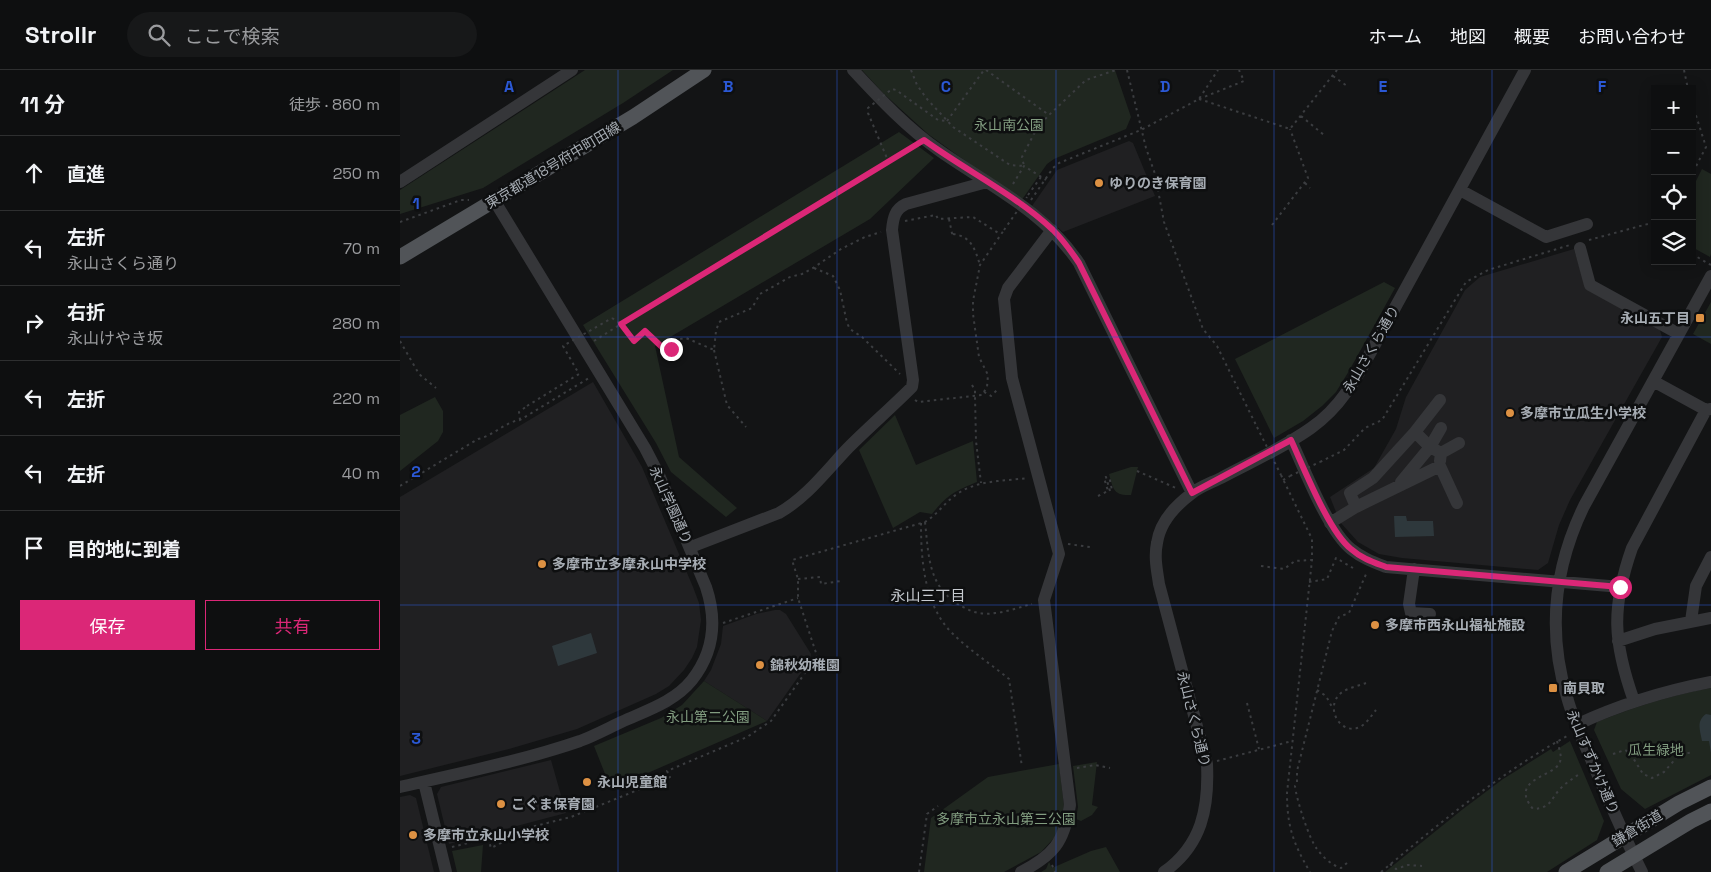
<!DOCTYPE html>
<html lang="ja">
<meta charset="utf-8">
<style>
body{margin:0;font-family:"Space Grotesk","Noto Sans JP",sans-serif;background:#171819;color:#f1f3f6}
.controls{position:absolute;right:15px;top:15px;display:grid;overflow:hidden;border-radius:0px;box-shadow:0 2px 12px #0003}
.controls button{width:45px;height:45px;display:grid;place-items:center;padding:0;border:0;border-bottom:1px solid #2e2f30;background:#0e0f10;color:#f1f3f6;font:25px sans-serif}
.stop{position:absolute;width:15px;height:15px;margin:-11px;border:4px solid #db2777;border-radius:50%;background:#fff}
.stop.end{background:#db2777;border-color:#fff;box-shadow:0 1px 5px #0008}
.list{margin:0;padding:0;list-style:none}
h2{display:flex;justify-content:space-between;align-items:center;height:65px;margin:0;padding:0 20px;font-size:21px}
h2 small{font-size:16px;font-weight:400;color:#9b9c9f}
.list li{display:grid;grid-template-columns:32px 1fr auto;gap:15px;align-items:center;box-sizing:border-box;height:75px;padding:0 20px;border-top:1px solid #2e2f30}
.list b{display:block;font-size:19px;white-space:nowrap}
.list p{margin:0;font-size:16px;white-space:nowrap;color:#9b9c9f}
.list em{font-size:16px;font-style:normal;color:#9b9c9f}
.actions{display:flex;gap:10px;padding:15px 20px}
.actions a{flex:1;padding:11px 0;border:1px solid #db2777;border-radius:0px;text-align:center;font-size:18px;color:#db2777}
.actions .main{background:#db2777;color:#fff}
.icon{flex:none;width:28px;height:28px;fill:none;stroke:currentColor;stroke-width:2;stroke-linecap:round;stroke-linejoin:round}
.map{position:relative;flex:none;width:1311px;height:802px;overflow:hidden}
header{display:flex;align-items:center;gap:30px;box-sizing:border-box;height:70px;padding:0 25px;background:#0e0f10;border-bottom:1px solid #2e2f30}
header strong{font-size:24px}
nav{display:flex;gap:28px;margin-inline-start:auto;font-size:18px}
.search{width:350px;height:45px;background:#171819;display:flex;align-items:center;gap:12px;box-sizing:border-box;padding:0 18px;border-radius:28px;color:#9b9c9f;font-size:19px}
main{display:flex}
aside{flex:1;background:#0e0f10}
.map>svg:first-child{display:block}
.built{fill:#202022}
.green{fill:#202720}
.water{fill:#2e383c}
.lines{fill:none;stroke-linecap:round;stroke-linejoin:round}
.path{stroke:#3b3d40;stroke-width:2;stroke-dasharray:2.5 4;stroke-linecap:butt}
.minor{stroke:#353639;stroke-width:12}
.major{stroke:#515458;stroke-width:15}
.path-bridge{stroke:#3b3d40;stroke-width:2;stroke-dasharray:2.5 4;stroke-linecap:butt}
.route{stroke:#db2777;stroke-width:6}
.grid{fill:none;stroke:#2b58d4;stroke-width:1;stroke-opacity:0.55}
.poi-dot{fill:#dd9143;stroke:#0e0f10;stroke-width:2}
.labels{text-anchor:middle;stroke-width:5;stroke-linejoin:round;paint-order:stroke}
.park-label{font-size:14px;fill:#829d80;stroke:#0e0f10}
.street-label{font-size:14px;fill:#a7adb4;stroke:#0e0f10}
.poi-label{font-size:14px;font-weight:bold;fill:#a7adb4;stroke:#0e0f10;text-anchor:start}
.neighbourhood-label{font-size:15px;fill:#c7cbd0;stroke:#0e0f10}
.grid-label{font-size:16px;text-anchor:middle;font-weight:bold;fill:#2b58d4;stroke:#0e0f10;stroke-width:5;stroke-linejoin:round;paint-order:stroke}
</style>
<header>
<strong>Strollr</strong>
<div class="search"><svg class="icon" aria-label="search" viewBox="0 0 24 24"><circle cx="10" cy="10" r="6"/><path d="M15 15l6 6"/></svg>ここで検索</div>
<nav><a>ホーム</a><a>地図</a><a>概要</a><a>お問い合わせ</a></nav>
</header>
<main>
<aside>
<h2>11 分<small>徒歩 · 860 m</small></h2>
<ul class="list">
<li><svg class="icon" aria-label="ahead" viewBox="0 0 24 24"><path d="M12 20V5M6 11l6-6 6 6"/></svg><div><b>直進</b></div><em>250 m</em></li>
<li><svg class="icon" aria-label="left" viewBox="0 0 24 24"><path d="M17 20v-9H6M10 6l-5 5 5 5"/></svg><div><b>左折</b><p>永山さくら通り</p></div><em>70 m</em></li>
<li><svg class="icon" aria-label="right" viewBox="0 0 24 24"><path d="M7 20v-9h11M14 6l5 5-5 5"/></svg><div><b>右折</b><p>永山けやき坂</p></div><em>280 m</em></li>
<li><svg class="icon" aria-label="left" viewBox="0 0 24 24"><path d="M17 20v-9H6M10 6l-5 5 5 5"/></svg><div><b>左折</b></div><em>220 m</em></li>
<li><svg class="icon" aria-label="left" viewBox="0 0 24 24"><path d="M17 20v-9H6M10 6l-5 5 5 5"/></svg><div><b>左折</b></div><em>40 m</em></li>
<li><svg class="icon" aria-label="arrive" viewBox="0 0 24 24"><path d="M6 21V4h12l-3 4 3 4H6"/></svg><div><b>目的地に到着</b></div></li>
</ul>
<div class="actions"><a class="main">保存</a><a>共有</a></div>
</aside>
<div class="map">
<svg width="1311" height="802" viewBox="0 0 1311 802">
<rect width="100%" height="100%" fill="#131415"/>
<path class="built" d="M729 71 733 73 755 126 663 162 632 136 657 100Z
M1174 179 1186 219 1259 257 1262 267 1170 430 1159 455 1148 493 1138 500 1002 488 979 484 958 472 940 452 930 427 974 398 996 359 1006 327 1065 220 1080 207Z
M193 312 242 397 293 517 299 533 301 550 297 577 292 588 284 600 269 616 256 624 177 659 109 679 0 706V427Z
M375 540H380L386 544 411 584 410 590 367 651 304 611 311 600 321 574 323 556 356 544Z
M151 690 166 743 49 774 37 724 41 717Z
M10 725 16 728 34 802H0V727Z"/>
<path class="green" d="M185 0H273L223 33 83 118 0 144V120Z
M462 0H715L731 47 726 59 654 89 647 94 621 131 528 64 483 23Z
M499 62 534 88 470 149 255 276 279 387 337 438 326 447 271 402 256 373 183 255Z
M1302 99 1311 104V184L1310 187 1292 177V119Z
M984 212 995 218 949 301 936 322 922 336 903 351 874 368 835 289Z
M1311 232V274L1293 264Z
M35 327 43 341V362L38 371 0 401V345Z
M495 345 516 395 573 371 577 412C555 421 547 425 532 444L520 442 493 458 459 380Z
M731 397H738L731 425C713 426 713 418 709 404Z
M304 611 367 651 211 719 194 676 261 648 282 635Z
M1311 618V705L1245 739 1221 719 1194 660 1197 652C1235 637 1271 625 1311 618Z
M1170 671 1204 751 1197 770 1147 802H985L1063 739 1103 709 1151 679 1153 682Z
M697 692 692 735 698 737 692 745 681 751 676 749 678 737 673 696Z
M659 694 664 735 662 752 654 768 641 782 604 802H524L531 748 588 707Z
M83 775 81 802H57L52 781Z
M706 777 720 802H641L646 799 649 792 652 798 691 781Z"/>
<path class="water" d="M994 446H1006L1007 451H1033L1034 466 995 467Z
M191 563 197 583 158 596 152 576Z
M1306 644 1311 645V683L1309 671H1302C1300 660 1296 651 1306 644Z"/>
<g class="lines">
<path class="path" d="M511 0 517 15 527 29 553 57 610 95 624 96 622 87 637 58 649 45
M586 0 649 45 686 10 716 0
M727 0 746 78 755 104 764 152 803 259 817 276 857 357
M1284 0 1288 19
M933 6 947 16
M799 29 890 59 937 0
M799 29 844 11 839 0
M1292 33 1306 77 1292 104
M901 46 924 65
M547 51 584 0
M905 113 910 118
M613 114 624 96 646 110
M628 125 641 107
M631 130 653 98 659 93 741 60 799 29 818 0
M549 149 553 168
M505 151 536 145 538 149 573 147 600 164
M0 152 61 130H69
M872 155 908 108 890 59
M553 164C571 166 575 179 580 195
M1189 170 1255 152
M1292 184 1311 195
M414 198 433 206 440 220 447 253 450 259 462 267 500 304
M212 248 221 254 514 76
M0 271 19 304 36 318
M194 271 221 254 234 271 245 261 264 279H271V275L275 270 286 268 314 280 316 261 319 252 352 238 360 224 390 207 402 204 413 198 441 179 465 167 481 162
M314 280 327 335 346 357
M572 315 575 320V326L576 371 581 413
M584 322 591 326 599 318
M515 330 518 332 582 325 587 317 588 305 579 287 573 244V231L580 195 604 160
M120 350 119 342 127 336
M920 392 944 380 965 358 982 350 1066 212 1088 200 1170 175
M737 401 776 418
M881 405 912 469V490L887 723C887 756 893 773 910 802
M883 410 890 406
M0 416 78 369C93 366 105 352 120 350L189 308
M698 426 708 421 704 408 706 407 710 421 712 420 709 406
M525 452C529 488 528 520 565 538 574 543 584 545 595 543 607 542 620 537 632 534
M521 453C521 490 524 535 552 563 569 580 591 594 609 609L622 697
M668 474 690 477
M861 496 884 499 895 491 912 490
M398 509 420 507 421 514 441 511
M909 512 927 509 936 488 953 498
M323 553 398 528
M966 613C958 616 947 618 941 623 924 637 940 666 960 657 967 653 971 646 976 640
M917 620 926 626 932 637
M847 633 859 679
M1157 671C1159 679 1163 687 1159 694 1151 707 1109 710 1133 739 1152 738 1150 729 1161 718 1166 713 1172 709 1178 705
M1213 684 1225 680 1230 683 1243 704 1252 708 1264 702 1278 686 1292 682
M817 691 892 671
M677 698 695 695 710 698
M88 768 91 778 119 764V761
M52 777 171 747 270 707 267 701 347 667 371 651 417 586 398 528V509L392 490 525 452C537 445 545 432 557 424 577 410 605 411 628 408
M947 793 941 798C931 795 923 787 917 779 909 769 896 728 895 716L897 712V701L932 561 939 547 949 543 967 502
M990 794 996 799 1008 795 1022 796
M652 795 655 802
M519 802 527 744 538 736
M981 802C1041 752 1100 703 1169 665"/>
<path class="minor" d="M453 0C480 29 507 58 540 81 590 116 643 140 679 193L792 423
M0 112 172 0
M1060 120 1146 167 1187 154
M1180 178 1190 215 1279 264
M1253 311 1306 340
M1040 330 1015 362 1030 377 1041 383
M891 370C904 398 928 461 951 479 962 488 973 492 986 497L1221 517
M1040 391 1041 383 1059 373
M1001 412 1030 377 1041 358
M956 437 950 423 973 408 1015 362
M930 453 956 437 1040 396 1057 433
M291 477 379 443C407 427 426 401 448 378 469 357 491 338 512 317L513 310 492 160C493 148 495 139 506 134L587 112
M1014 499 1009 534 1011 543 1030 544
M1291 551 1296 516 1311 487
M1218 571 1255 559 1311 548
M1234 631C1213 572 1211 538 1232 478L1306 340 1311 339
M1176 655C1219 635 1264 621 1311 612
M24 712 46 802
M0 717C60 703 122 691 180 671 196 665 212 656 228 649 251 639 276 630 292 610 314 582 317 550 306 517L259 405 245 378 94 130
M621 802C654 785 664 772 670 735L644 530 659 484 612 308 604 229 608 218 652 160
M764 802C802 775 809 738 807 694L759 514C757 500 754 487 757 473 760 452 775 436 791 424 799 417 811 413 821 408 851 392 883 378 911 358 940 338 956 309 973 278L1125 0
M1242 802C1225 769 1211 735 1196 701 1186 677 1174 653 1167 627 1147 561 1154 498 1184 436L1311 206"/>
<path class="major" d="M0 187 233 47 304 0
M1166 802 1279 733 1311 717
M1207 802 1291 751 1311 741"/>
<path class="path-bridge" d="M489 93 468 43V38L492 19 496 20 538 50 547 51
M604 160 627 127
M127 336 179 304 163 276 212 248
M857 357 881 405
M890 406 920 392"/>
</g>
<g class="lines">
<path class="route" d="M271 279H264L245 261 234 271 221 254 524 70C565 100 616 125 653 160 663 170 671 181 679 193L792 423 891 370C904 398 929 462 951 479 961 488 973 492 986 497L1220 517"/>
</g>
<path class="grid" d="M218 0V802M437 0V802M656 0V802M874 0V802M1092 0V802M0 267H1311M0 535H1311"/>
<g class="poi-dot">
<circle cx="699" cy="113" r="5"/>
<rect x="1295" y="243" width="10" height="10" rx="2.5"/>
<circle cx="1110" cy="343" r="5"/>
<circle cx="142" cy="494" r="5"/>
<circle cx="975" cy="555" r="5"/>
<circle cx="360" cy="595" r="5"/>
<rect x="1148" y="613" width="10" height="10" rx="2.5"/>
<circle cx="187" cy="712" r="5"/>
<circle cx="101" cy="734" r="5"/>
<circle cx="13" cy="765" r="5"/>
</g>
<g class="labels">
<g class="park-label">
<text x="609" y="60">永山南公園</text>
<text x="308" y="652">永山第二公園</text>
<text x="1256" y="685">瓜生緑地</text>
<text x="606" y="754">多摩市立永山第三公園</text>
</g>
<g class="street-label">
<text transform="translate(153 95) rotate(-31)" y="5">東京都道18号府中町田線</text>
<text transform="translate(971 279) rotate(-60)" y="5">永山さくら通り</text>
<text transform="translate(271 435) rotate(66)" y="5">永山学園通り</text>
<text transform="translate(794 649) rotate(76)" y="5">永山さくら通り</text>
<text transform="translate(1193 692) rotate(67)" y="5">永山すずかけ通り</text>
<text transform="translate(1237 758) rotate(-31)" y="5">鎌倉街道</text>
</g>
<g class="poi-label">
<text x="709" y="118">ゆりのき保育園</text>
<text x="1290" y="253" text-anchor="end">永山五丁目</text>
<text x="1120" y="348">多摩市立瓜生小学校</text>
<text x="152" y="499">多摩市立多摩永山中学校</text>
<text x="985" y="560">多摩市西永山福祉施設</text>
<text x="370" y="600">錦秋幼稚園</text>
<text x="1163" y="623">南貝取</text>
<text x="197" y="717">永山児童館</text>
<text x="111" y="739">こぐま保育園</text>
<text x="23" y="770">多摩市立永山小学校</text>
</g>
<g class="neighbourhood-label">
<text x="528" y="531">永山三丁目</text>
</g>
</g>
<g class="grid-label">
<text x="109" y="22">A</text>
<text x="328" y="22">B</text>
<text x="546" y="22">C</text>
<text x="765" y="22">D</text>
<text x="983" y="22">E</text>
<text x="1202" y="22">F</text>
<text x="16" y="139">1</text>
<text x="16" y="407">2</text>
<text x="16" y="674">3</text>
</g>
</svg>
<div class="controls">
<button>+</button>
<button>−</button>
<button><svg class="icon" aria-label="locate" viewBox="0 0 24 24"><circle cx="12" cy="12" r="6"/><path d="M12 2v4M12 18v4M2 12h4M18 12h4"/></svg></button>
<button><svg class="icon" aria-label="layers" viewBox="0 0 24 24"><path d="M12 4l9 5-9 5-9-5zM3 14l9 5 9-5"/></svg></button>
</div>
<div class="stop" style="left:1220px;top:517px"></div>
<div class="stop end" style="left:271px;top:279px"></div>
</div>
</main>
